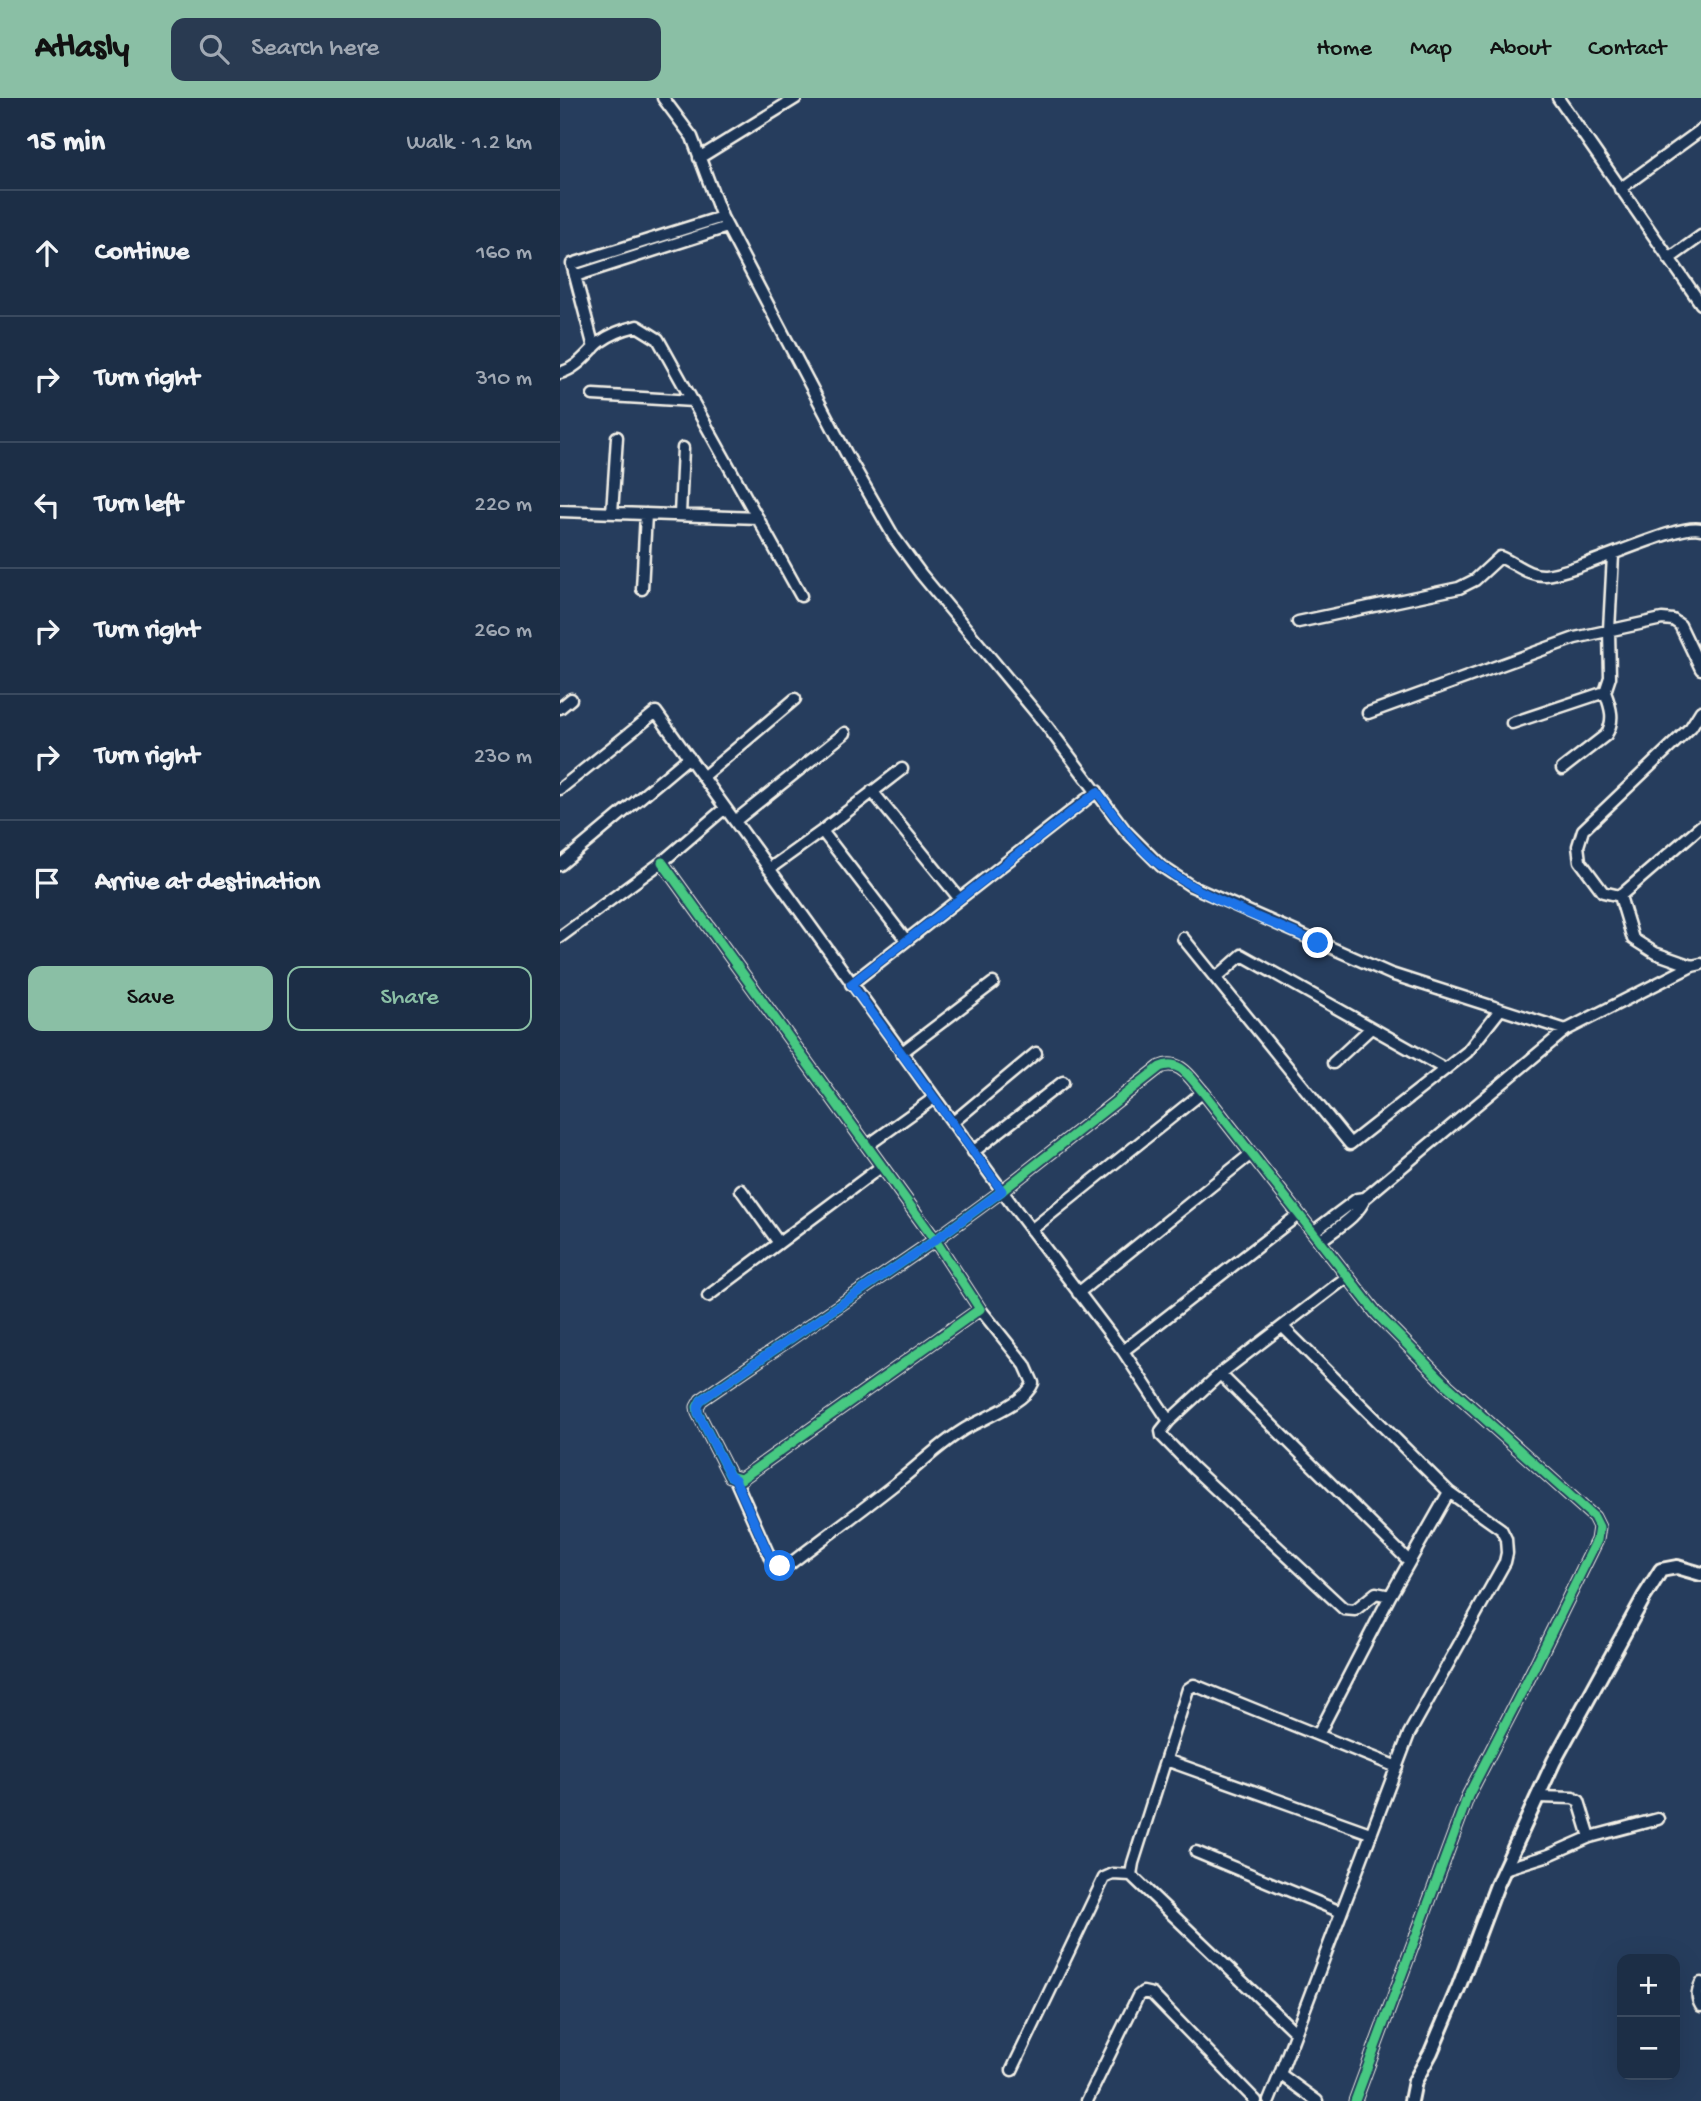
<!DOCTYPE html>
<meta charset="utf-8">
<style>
body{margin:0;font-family:"Gochi Hand",sans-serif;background:#293a51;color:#f1f3f6}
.controls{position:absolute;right:21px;bottom:21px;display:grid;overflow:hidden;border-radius:14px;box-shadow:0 7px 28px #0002}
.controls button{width:63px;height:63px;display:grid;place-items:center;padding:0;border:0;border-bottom:2px solid #3a4a5f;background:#1c2e46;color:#f1f3f6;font:35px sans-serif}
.stop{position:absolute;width:21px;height:21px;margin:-16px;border:5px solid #1a73e8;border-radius:50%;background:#fff}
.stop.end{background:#1a73e8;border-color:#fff;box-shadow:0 2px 7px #0008}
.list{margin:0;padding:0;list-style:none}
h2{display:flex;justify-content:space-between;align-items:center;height:91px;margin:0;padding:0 28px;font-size:30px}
h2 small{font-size:23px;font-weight:400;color:#a0a8b3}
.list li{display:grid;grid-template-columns:46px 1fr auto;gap:21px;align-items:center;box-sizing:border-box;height:126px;padding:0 28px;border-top:2px solid #3a4a5f}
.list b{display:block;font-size:26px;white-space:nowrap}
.list em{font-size:23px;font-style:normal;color:#a0a8b3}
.actions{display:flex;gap:14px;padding:21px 28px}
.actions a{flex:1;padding:16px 0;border:2px solid #8abfa5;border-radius:14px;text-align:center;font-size:24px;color:#8abfa5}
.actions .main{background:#8abfa5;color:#111}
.icon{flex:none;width:38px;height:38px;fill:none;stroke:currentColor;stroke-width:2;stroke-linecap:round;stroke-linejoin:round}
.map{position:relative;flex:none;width:1141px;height:2003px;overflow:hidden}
header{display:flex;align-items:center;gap:42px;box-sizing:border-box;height:98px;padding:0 35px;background:#8abfa5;color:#111}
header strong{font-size:33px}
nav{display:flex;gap:38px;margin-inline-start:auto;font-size:24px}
.search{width:490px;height:63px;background:#293a51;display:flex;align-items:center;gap:18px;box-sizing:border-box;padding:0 24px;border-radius:14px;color:#a0a8b3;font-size:26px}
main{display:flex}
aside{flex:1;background:#1c2e46}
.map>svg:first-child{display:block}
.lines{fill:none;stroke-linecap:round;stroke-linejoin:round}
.minor-casing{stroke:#f4f1e8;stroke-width:15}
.tertiary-casing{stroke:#f4f1e8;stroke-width:18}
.minor{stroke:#1d3557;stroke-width:10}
.tertiary{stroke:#1d3557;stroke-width:12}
.cycleway-casing{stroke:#1d3557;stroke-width:13}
.cycleway{stroke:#46c982;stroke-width:9}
.route{stroke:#1a73e8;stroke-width:9}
</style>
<header>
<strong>Atlasly</strong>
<div class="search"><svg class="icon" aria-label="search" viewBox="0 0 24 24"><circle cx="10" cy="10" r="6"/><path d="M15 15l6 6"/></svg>Search here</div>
<nav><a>Home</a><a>Map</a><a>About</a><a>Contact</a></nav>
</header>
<main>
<aside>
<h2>15 min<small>Walk · 1.2 km</small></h2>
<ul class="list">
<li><svg class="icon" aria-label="ahead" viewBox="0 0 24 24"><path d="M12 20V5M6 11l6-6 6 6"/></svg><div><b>Continue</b></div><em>160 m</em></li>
<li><svg class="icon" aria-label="right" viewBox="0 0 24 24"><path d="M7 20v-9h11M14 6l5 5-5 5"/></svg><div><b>Turn right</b></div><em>310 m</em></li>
<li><svg class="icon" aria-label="left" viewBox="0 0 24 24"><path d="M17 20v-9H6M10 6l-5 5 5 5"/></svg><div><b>Turn left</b></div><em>220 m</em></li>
<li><svg class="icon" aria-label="right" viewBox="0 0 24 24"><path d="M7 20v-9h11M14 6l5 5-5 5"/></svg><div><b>Turn right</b></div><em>260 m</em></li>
<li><svg class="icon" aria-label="right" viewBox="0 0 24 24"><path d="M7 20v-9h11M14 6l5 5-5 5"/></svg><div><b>Turn right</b></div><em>230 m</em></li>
<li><svg class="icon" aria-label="arrive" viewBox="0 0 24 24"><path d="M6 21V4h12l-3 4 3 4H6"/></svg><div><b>Arrive at destination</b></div></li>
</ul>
<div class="actions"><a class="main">Save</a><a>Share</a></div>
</aside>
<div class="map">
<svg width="1141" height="2003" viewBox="0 0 1141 2003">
<rect width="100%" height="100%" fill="#263d5d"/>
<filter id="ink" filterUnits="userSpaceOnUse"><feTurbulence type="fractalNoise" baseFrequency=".0143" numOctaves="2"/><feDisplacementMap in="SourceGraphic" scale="14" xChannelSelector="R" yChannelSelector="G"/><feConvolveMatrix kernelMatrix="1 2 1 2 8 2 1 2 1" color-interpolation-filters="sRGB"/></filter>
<g filter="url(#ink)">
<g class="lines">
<g class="minor-casing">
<path id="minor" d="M103 0 132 39 162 119 287 357 334 439 361 476 487 628 565 732 601 768 631 788 831 876 1006 932
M998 0 1141 206
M139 60 236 0
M1060 91 1141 32
M1109 161 1141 138
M15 178 167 129
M34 250 12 166 162 119
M0 275C18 270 27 255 40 244 51 236 64 231 77 228L98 241 241 498
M33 297 133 303
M0 413 198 420
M52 415 57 339
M120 417 123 350
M82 491 86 416
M738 524 899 490 915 482 940 459C955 465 968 478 985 477 1020 474 1118 424 1141 431
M0 610 11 601
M808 615 1015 540 1102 521 1113 522 1120 527 1141 571
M952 625 1045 594 1050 579 1049 532 1053 457
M1002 671 1046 637C1055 622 1051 610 1045 594
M143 679 235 601
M0 691 96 614 453 1108 563 1253 609 1323 660 1276 787 1179
M312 693 399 800
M175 723 285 635
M262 733 346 842
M102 764 375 1142 420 1211 181 1381 170 1378 138 1315 137 1309 141 1302 375 1142 442 1093 600 969C620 960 631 981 643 994L817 1216 888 1288 1034 1419 1039 1429 1037 1442 975 1568 908 1698 795 2003
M0 767 129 659
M209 771 262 733 342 671
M1060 798 1043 794 1020 763 1018 748 1023 732 1131 629 1141 613
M0 839 102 764 165 710
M623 840 790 1046 907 954 940 912
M1132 868 1095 855 1073 841 1060 798 1141 728
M656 880 682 857 885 971
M291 886 537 693
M341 955 433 885
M773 965 811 930
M392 1025 476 955
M307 1048 374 1000
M413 1054 503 984
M181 1092 219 1145
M471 1132 643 994
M753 1134 797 1101 805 1100 1006 932 1132 868 1141 866
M760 1143C775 1131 799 1118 805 1100
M518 1195 691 1056
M148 1198 322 1068
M723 1229 889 1394 941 1431 946 1441 947 1455 945 1464 849 1636 720 1976 757 2003
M563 1253 738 1117
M660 1276 849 1463
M609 1323 601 1333 602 1338 633 1370 784 1511 795 1512 816 1495 830 1498
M175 1381 212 1464 220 1468 230 1466C266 1438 304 1411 340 1382 363 1364 383 1343 408 1329 426 1319 466 1304 473 1285L465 1267 420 1211
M758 1637 830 1498 889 1394
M606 1662 810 1735
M978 1699 1013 1700 1019 1703 1030 1739
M636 1754 781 1814
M944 1771 989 1757 1030 1739 1098 1721
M1141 1885C1137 1894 1136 1900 1141 1908
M735 1934 571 1777 573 1765 628 1591 634 1587 837 1669
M452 1972 544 1780 553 1776 571 1777
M527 2003 578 1898 583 1894 592 1896 696 2003
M709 2003 720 1976"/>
</g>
<g class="tertiary-casing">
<path id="tertiary" d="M851 2003 855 1983 871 1954 899 1888 937 1787 994 1663 1084 1499 1101 1472 1117 1469 1141 1476"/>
</g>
<use href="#minor" class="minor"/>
<use href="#tertiary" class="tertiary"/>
<g class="cycleway-casing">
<path id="cycleway" d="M102 764 375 1142 420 1211 181 1381 170 1378 138 1315 137 1309 141 1302 375 1142 442 1093 600 969C620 960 631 981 643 994L817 1216 888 1288 1034 1419 1039 1429 1037 1442 975 1568 908 1698 795 2003"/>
</g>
<use href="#cycleway" class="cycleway"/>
</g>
</g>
<g class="lines" filter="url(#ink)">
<path class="route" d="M220 1468 212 1464 175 1381 170 1378 138 1315V1309L141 1302 375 1142 442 1093 291 886 537 694C556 720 577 750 604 770 648 803 708 822 758 845"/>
</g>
</svg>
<div class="controls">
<button>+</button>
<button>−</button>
</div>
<div class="stop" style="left:220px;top:1468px"></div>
<div class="stop end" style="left:758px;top:845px"></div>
</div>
</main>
